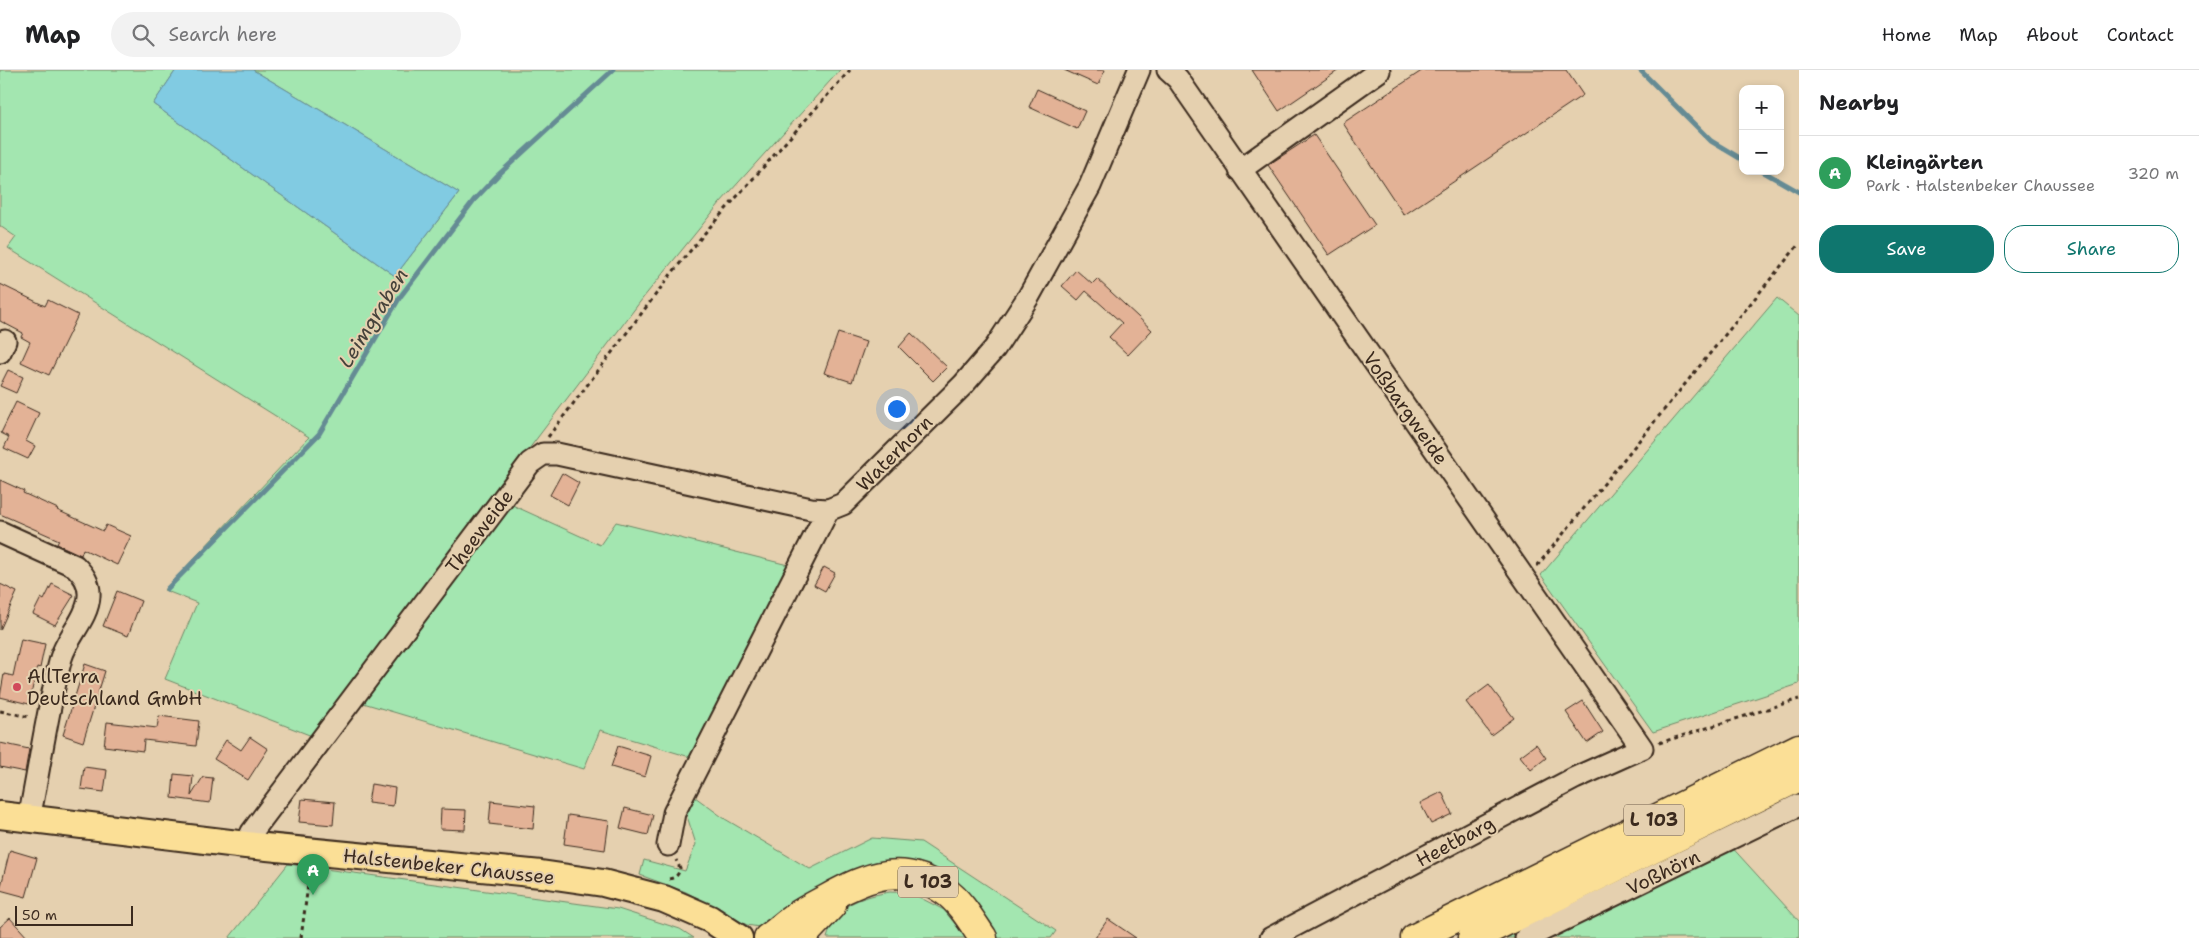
<!DOCTYPE html>
<meta charset="utf-8">
<style>
body{margin:0;font-family:"Shantell Sans",sans-serif;background:#f2f2f2;color:#202124}
.controls{position:absolute;right:15px;top:15px;display:grid;overflow:hidden;border-radius:10px;box-shadow:0 2px 8px #0003}
.controls button{width:45px;height:45px;display:grid;place-items:center;padding:0;border:0;border-bottom:1px solid #e0e0e0;background:#fff;color:#202124;font:25px sans-serif}
.scale{position:absolute;left:15px;bottom:12px;width:118px;box-sizing:border-box;padding-left:5px;border:2px solid #3b2a1e;border-top:0;font-size:14px;line-height:18px;white-space:nowrap;color:#3b2a1e;-webkit-text-stroke:4px #e5d0af;paint-order:stroke}
.you{position:absolute;left:896px;top:338px;width:18px;height:18px;margin:-12px;border:4px solid #fff;border-radius:50%;background:#1a73e8;box-shadow:0 0 0 8px #1a73e833}
.badge{display:grid;place-items:center;width:32px;height:32px;border-radius:50%;background:#0f766e;color:#fff;font-size:16px;font-weight:700}
.pin{position:absolute;translate:-50% -41px;filter:drop-shadow(0 1px 2px #0008)}
.pin::after{content:'';position:absolute;top:26px;width:18px;height:15px;background:inherit;clip-path:polygon(0 0,100% 0,50% 100%)}
.list{margin:0;padding:0;list-style:none}
h2{display:flex;justify-content:space-between;align-items:center;height:65px;margin:0;padding:0 20px;font-size:21px}
h2 small{font-size:16px;font-weight:400;color:#757577}
.list li{display:grid;grid-template-columns:32px 1fr auto;gap:15px;align-items:center;box-sizing:border-box;height:75px;padding:0 20px;border-top:1px solid #e0e0e0}
.list b{display:block;font-size:19px;white-space:nowrap}
.list p{margin:0;font-size:16px;white-space:nowrap;color:#757577}
.list em{font-size:16px;font-style:normal;color:#757577}
.actions{display:flex;gap:10px;padding:15px 20px}
.actions a{flex:1;padding:11px 0;border:1px solid #0f766e;border-radius:20px;text-align:center;font-size:18px;color:#0f766e}
.actions .main{background:#0f766e;color:#fff}
.icon{flex:none;width:28px;height:28px;fill:none;stroke:currentColor;stroke-width:2;stroke-linecap:round;stroke-linejoin:round}
.map{position:relative;flex:none;width:1799px;height:868px;overflow:hidden}
header{display:flex;align-items:center;gap:30px;box-sizing:border-box;height:70px;padding:0 25px;background:#fff;border-bottom:1px solid #e0e0e0}
header strong{font-size:24px}
nav{display:flex;gap:28px;margin-inline-start:auto;font-size:18px}
.search{width:350px;height:45px;background:#f2f2f2;display:flex;align-items:center;gap:12px;box-sizing:border-box;padding:0 18px;border-radius:28px;color:#757577;font-size:19px}
main{display:flex}
aside{flex:1;background:#fff}
.map>svg:first-child{display:block}
.green{fill:#a3e6b0;stroke:#6f8867}
.water{fill:#81cbe2;stroke:#658b94}
.lines{fill:none;stroke-linecap:round;stroke-linejoin:round}
.stream{stroke:#658b94;stroke-width:5}
.building{fill:#e3b296;stroke:#3b2a1e}
.minor-casing{stroke:#3b2a1e;stroke-width:25}
.major-casing{stroke:#3b2a1e;stroke-width:30}
.highway-casing{stroke:#3b2a1e;stroke-width:31}
.path{stroke:#3b2a1e;stroke-width:3;stroke-dasharray:4 4;stroke-linecap:butt}
.minor{stroke:#e5d0af;stroke-width:21}
.major{stroke:#fbdf96;stroke-width:26}
.highway{stroke:#fbdf96;stroke-width:28}
.poi-dot{fill:#d1495b;stroke:#e5d0af;stroke-width:2}
.labels{text-anchor:middle;stroke-width:4;stroke-linejoin:round;paint-order:stroke}
.shield{fill:#e5d0af;stroke:#6e5c4a;stroke-width:1}
.shield-label{font-size:18px;font-weight:bold;fill:#3b2a1e}
.street-label{font-size:19px;fill:#3b2a1e;stroke:#e5d0af}
.poi-label{font-size:19px;fill:#3b2a1e;stroke:#e5d0af;text-anchor:start}
.water-label{font-size:20px;font-style:italic;fill:#46423b;stroke:#e5d0af}
</style>
<header>
<strong>Map</strong>
<div class="search"><svg class="icon" aria-label="search" viewBox="0 0 24 24"><circle cx="10" cy="10" r="6"/><path d="M15 15l6 6"/></svg>Search here</div>
<nav><a>Home</a><a>Map</a><a>About</a><a>Contact</a></nav>
</header>
<main>
<div class="map">
<svg width="1799" height="868" viewBox="0 0 1799 868">
<rect width="100%" height="100%" fill="#e5d0af"/>
<filter id="ink" filterUnits="userSpaceOnUse"><feTurbulence type="fractalNoise" baseFrequency=".02" numOctaves="2"/><feDisplacementMap in="SourceGraphic" scale="10" xChannelSelector="R" yChannelSelector="G"/><feConvolveMatrix kernelMatrix="1 2 1 2 8 2 1 2 1" color-interpolation-filters="sRGB"/></filter>
<g filter="url(#ink)">
<path class="green" d="M0 0H176L153 34 395 206 459 123 253 0H840L720 133 643 228 312 666 165 609 197 533 164 520 309 367 8 178 16 167 0 156Z
M1777 228 1799 246V614L1653 662 1541 505Z
M510 434 600 475 616 452 788 495 690 687 600 660 584 699 360 632Z
M691 724 725 749 810 799 872 768 921 772 1056 861 1051 868H996L914 798 772 853 759 857 747 855 686 822 640 805 644 790 685 801 696 774 685 740Z
M1718 762 1799 851V868H1506Z
M288 794 618 839 680 859 694 868H229Z
M890 822 911 823 944 840 966 868H827C829 862 831 855 834 849 844 831 872 825 890 822Z"/>
<path class="water" d="M176 0H253L459 123 395 206 153 34Z"/>
<g class="lines">
<path class="stream" d="M1640 0 1711 71 1743 90
M1762 101 1799 122
M167 519 319 364 400 227 474 130 497 106 613 0"/>
</g>
<path class="building" d="M1064 0H1105L1098 15Z
M1252 0H1339L1279 41Z
M1423 0H1566L1583 25 1404 145 1343 53Z
M1037 19 1085 41 1077 59 1029 37Z
M1314 65 1375 155 1329 185 1268 95Z
M1076 200 1092 214 1097 209 1152 260 1128 285 1109 267 1122 253 1086 221 1078 230 1062 216Z
M0 214 45 236 48 230 78 245 49 305 21 292 30 272 21 267 23 263 0 251Z
M838 263 866 272 852 312 824 303Z
M911 263 947 297 933 311 899 277Z
M8 300 23 307 16 323 0 316Z
M16 332 39 343 26 371 35 376 28 389 4 378 9 367 1 363Z
M562 403 579 413 568 435 550 425Z
M0 410 24 421 23 423 58 439 57 440 103 461 106 455 131 466 117 495 83 479 81 485 57 474 59 470 0 444Z
M824 497 835 503 825 521 814 515Z
M0 514 17 522 0 560Z
M52 514 74 525 55 555 33 544 41 528 44 530Z
M117 521 141 531 128 566 103 556Z
M21 569 45 574 40 598 37 597 29 634 0 627 4 604 13 606Z
M85 594 105 601 83 672 63 665Z
M1489 615 1514 648 1491 665 1466 632Z
M1583 631 1603 662 1587 673 1566 642Z
M159 646 199 651 196 676 144 670 143 681 104 676 107 652 157 658Z
M250 667 268 679 248 710 214 689 226 670 241 680Z
M0 673 29 679 25 702 0 697Z
M1536 674 1546 688 1531 700 1520 686Z
M618 676 651 686 645 707 611 697Z
M84 697 107 700 104 722 81 719Z
M174 704 193 706 191 726 203 707 213 708 210 733 172 728Z
M371 714 395 718 393 736 368 733Z
M1442 722 1452 744 1431 754 1420 733Z
M302 729 335 732 333 755 299 752Z
M491 731 535 736 533 759 489 754Z
M625 738 653 745 648 765 620 758Z
M441 739 466 740 465 760 440 759Z
M568 745 609 751 605 780 564 774Z
M10 780 37 788 26 827 0 820Z
M10 848 28 868H0V857Z
M1108 849 1136 868H1095Z"/>
<g class="lines">
<g class="minor-casing">
<path id="minor" d="M1168 0 1178 9 1642 678 1575 708 1271 868
M1240 100 1379 1
M0 282 5 271
M0 462 75 496C83 504 90 513 89 526 88 548 67 567 61 588 47 641 40 695 29 749
M246 775 252 762 530 393 543 384H557L811 439 828 440
M668 775 674 743 828 440 843 434 963 315 995 278 1029 226 1090 116 1139 0
M1526 868 1799 735"/>
</g>
<g class="major-casing">
<path id="major" d="M0 745 246 775 541 804 603 813 664 829 710 849 739 868"/>
</g>
<g class="highway-casing">
<path id="highway" d="M768 868C777 862 785 854 795 847 805 840 817 834 828 828 868 806 903 791 945 821 961 832 972 852 983 868
M801 868 832 835
M1415 868 1799 678
M1472 868 1799 707"/>
</g>
<path class="path" d="M548 367 672 203 709 158 850 0
M1537 496 1799 174
M0 641 30 647
M1659 673 1799 629
M669 809C676 808 679 804 680 798L676 790
M301 868 310 800"/>
<use href="#minor" class="minor"/>
<use href="#major" class="major"/>
<use href="#highway" class="highway"/>
</g>
</g>
<circle class="poi-dot" cx="17" cy="617" r="5"/>
<g class="labels">
<g class="shield">
<rect x="1624" y="734.5" width="60" height="31" rx="4"/>
<rect x="898" y="796.5" width="60" height="31" rx="4"/>
</g>
<g class="shield-label">
<text x="1654" y="756">L 103</text>
<text x="928" y="818">L 103</text>
</g>
<g class="street-label">
<text transform="translate(1406 338) rotate(55)" y="7">Voßbargweide</text>
<text transform="translate(894 383) rotate(-45)" y="7">Waterhorn</text>
<text transform="translate(479 461) rotate(-53)" y="7">Theeweide</text>
<text transform="translate(1455 771) rotate(-28)" y="7">Heetbarg</text>
<text transform="translate(449 796) rotate(6)" y="7">Halstenbeker Chaussee</text>
<text transform="translate(1663 802) rotate(-26)" y="7">Voßhörn</text>
</g>
<g class="poi-label">
<text x="27" y="613">AllTerra<tspan x="27" dy="22">Deutschland GmbH</tspan></text>
</g>
<g class="water-label">
<text transform="translate(373 248) rotate(-58)" y="7">Leimgraben</text>
</g>
</g>
</svg>
<div class="controls">
<button>+</button>
<button>−</button>
</div>
<div class="scale">50 m</div>
<div class="you"></div>
<div class="pin badge" style="left:313px;top:825px;background:#2e9e5b">A</div>
</div>
<aside>
<h2>Nearby<small></small></h2>
<ul class="list">
<li><span class="badge" style="background:#2e9e5b">A</span><div><b>Kleingärten</b><p>Park · Halstenbeker Chaussee</p></div><em>320 m</em></li>
</ul>
<div class="actions"><a class="main">Save</a><a>Share</a></div>
</aside>
</main>
